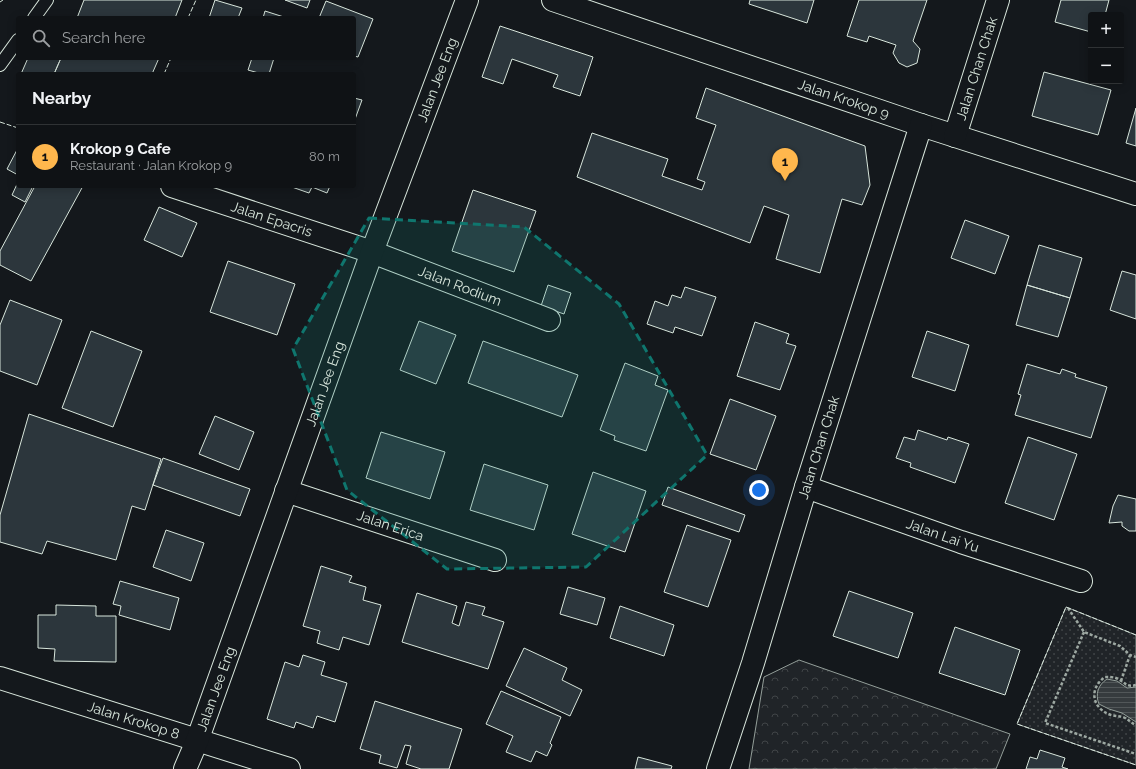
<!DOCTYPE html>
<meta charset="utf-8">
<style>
body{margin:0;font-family:Raleway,sans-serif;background:#181b1e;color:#f1f3f6}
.controls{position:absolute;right:12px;top:12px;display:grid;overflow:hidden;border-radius:4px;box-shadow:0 2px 10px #0003}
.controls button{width:36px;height:36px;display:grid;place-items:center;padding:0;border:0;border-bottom:1px solid #2f3234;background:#0f1215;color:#f1f3f6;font:20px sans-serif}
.you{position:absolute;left:759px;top:490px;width:14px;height:14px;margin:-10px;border:3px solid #fff;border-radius:50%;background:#1a73e8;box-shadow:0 0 0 6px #1a73e833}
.badge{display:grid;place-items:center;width:26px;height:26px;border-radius:50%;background:#ffb74d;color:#111;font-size:13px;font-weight:700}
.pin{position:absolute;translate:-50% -33px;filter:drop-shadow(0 1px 2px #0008)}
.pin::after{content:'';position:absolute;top:21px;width:14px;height:12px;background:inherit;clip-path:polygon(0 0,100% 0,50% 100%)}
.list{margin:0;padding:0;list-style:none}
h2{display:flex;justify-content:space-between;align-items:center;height:52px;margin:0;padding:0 16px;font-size:17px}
h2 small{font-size:13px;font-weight:400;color:#9b9ea0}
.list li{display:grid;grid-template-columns:26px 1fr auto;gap:12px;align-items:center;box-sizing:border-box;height:64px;padding:0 16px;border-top:1px solid #2f3234}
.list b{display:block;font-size:15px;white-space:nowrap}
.list p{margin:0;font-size:13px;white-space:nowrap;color:#9b9ea0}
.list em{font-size:13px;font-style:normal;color:#9b9ea0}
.icon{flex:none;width:22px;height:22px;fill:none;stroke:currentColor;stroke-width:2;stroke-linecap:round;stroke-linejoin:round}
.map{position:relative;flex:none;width:1136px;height:769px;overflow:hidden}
.search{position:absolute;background:#0f1215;box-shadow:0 2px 10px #0003;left:16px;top:16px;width:340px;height:44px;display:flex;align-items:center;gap:10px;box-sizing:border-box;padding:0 14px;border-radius:4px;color:#9b9ea0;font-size:15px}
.panel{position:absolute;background:#0f1215;box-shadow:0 2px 10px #0003;left:16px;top:72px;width:340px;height:116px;border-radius:4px}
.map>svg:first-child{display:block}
.forest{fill:url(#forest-crowns);stroke:#939e99}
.park{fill:url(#park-dots);stroke:#939e99}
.water{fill:url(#water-rules);stroke:#939e99}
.building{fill:#2c363c;stroke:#d8e6dc}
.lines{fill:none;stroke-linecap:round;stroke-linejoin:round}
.lane-casing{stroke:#d8e6dc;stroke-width:14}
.street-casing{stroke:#d8e6dc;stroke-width:24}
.path{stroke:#9da8a2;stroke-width:2.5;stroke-dasharray:3 2;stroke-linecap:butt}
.lane{stroke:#14181c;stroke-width:12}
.street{stroke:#14181c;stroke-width:22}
.fence{stroke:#d8e6dc;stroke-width:1;stroke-dasharray:5 2;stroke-linecap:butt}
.marked{fill:#0f766e;fill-opacity:0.2;stroke:#0f766e;stroke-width:3;stroke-dasharray:8 5;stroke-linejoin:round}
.labels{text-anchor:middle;stroke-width:3;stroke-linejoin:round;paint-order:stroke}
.street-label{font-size:14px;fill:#d8e6dc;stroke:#14181c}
</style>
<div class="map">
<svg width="1136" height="769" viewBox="0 0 1136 769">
<defs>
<pattern id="forest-crowns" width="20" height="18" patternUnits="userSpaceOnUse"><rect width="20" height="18" fill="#202428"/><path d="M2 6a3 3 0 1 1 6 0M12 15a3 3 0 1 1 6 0" fill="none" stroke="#404447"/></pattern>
<pattern id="park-dots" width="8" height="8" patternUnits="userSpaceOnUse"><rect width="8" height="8" fill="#202428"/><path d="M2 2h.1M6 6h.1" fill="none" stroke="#404447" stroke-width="1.8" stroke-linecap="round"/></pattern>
<pattern id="water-rules" width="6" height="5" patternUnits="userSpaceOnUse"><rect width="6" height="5" fill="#363b3e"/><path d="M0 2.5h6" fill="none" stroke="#525759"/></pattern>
</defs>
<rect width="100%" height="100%" fill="#14181c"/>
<path class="forest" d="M799 660 1010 734 996 769H749L764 677Z"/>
<path class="park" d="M1066 607 1136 635V765L1017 724Z"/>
<path class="water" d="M1107 679 1117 681 1127 688 1136 687V722L1122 713 1109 709 1099 704C1095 694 1098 685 1107 679Z"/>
<path class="building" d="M84 0H182L175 18H77Z
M215 0 242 8 238 18H209Z
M285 0H310L307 8Z
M750 0H814L807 23 749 4Z
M859 0H927L913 41 920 49 917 63 907 67 899 63 893 53 896 45 869 36 867 42 847 36Z
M1061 0H1109L1105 15H1091V32L1055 22Z
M326 1 373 19 358 57 354 56V18H319Z
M265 11 287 18H263Z
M500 26 593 57 580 96 553 87 558 75 512 59 503 84 482 77Z
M28 58H61L54 74H21Z
M61 58H159L152 74H54Z
M252 58H274L269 74H262L248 70Z
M1044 72 1111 90 1098 135 1032 116Z
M706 88 865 146 870 185 862 205 842 199 820 273 776 259 789 215 764 206 750 243 577 177 592 133 668 159 662 176 702 190 705 182 697 179 716 125 696 118Z
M354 98 362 100 354 122Z
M1136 108V146L1126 143Z
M18 148V175L7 169Z
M18 182V186H33L25 202 12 195Z
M35 186H83L31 281 0 265V251Z
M289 186H330L327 193 312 187 309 193Z
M473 190 536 211 514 272 452 251Z
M159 207 197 223 182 257 144 240Z
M965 220 1009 236 995 274 951 258Z
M1039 245 1082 258 1070 298 1027 285Z
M228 261 295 284 277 335 210 312Z
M1122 271 1136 275V319L1110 310Z
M548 285 571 293 564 314 541 306Z
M1027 285 1070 298 1058 337 1016 325Z
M685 287 716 297 702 336 675 327 673 333 647 324 655 301 668 306 672 295 681 298Z
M10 300 62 320 37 385 0 371V325Z
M419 321 456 335 436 384 400 370Z
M755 322 789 334 786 343 796 346 780 390 737 376Z
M91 331 142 351 113 427 62 408Z
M927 331 969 345 955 391 912 377Z
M483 341 578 375 562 417 468 383Z
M625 363 658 376 655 385 668 390 646 451 614 440 615 436 600 430Z
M1027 364 1060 374 1062 369 1076 374 1075 377 1107 387 1091 438 1015 415 1021 395 1018 394Z
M730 399 776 416 756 470 710 454Z
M29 414 161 459 145 510 132 506 116 560 47 541 42 554 0 542V515Z
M215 416 254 432 239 470 199 454Z
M918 430 947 440 948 437 969 444 955 483 910 467 911 463 896 458 904 437 915 440Z
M381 432 445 452 430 499 366 478Z
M1028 437 1077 454 1054 520 1005 503Z
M163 458 250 489 240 516 153 485Z
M484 464 548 485 534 530 470 510Z
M593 472 646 491 625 552 572 534Z
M668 487 745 515 739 532 662 505Z
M1118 495 1136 499V531H1129L1122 526V522L1109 523 1113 506Z
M687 525 731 540 708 607 664 592Z
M166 530 204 543 191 581 153 567Z
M321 566 352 576 349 582 366 587 363 600 381 605 369 645 343 637 339 650 317 643 320 631 303 626Z
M120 581 179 598 170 630 119 615 121 606 113 604Z
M568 587 605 598 597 625 560 614Z
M849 591 913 613 898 658 833 636Z
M417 593 457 606 452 623 459 626 466 602 485 607 482 615 504 622 488 669 402 642Z
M56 605 96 606V616H116V662L54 661 55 649 38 648V615H56Z
M620 606 674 625 664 656 610 638Z
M955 627 1020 650 1005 695 939 673Z
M524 648 567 668 562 680 582 690 570 716 506 686Z
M303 655 325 662 321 675 347 683 335 722 317 716 313 728 296 722 294 728 267 719 285 662 299 667Z
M501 691 561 717 550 743 552 745 547 756 536 751 531 762 506 752 513 736 486 724Z
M375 701 462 729 449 769H421L406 764 411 746 405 745 397 768 379 763 381 755 360 749Z
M1040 750 1065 758 1062 767 1068 769H1026L1030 757 1037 759Z
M638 757 672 766 671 769H635Z"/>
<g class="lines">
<g class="lane-casing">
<path id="lane" d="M34 18 47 0
M0 65 18 40"/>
</g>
<g class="street-casing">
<g id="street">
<path id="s1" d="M553 0 921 125 1136 194"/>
<path id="s2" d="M955 136 998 0"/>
<path id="s3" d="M172 186 372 252 549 320"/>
<path id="s4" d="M806 487 961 542 1081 581"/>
<path id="s5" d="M286 491 495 560"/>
<path id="s6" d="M0 678 289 769"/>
<path id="s7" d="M185 769 197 741 372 252 467 0"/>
<path id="s8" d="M718 769 753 663 806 487 921 125"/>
</g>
</g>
<path class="path" d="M1068 608 1084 632 1120 646 1130 655 1136 657
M1084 632 1045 723 1136 754
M1121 681 1130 655
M1136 685C1126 688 1124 681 1116 678 1113 677 1109 677 1105 677 1089 688 1091 708 1111 715 1115 716 1119 716 1123 717 1128 719 1131 723 1136 725"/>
<use href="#lane" class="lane"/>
<use href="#street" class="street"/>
<path class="fence" d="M0 2 3 0
M188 18 196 0
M164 74 171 58
M0 122 18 128
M1136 635 1066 607 1017 724 1136 765"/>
</g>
<path class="marked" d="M369 218 524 227 619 304 707 455 586 567 447 569 347 490 293 349Z"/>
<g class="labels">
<g class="street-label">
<text dy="5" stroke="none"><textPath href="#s2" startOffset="71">Jalan Chan Chak</textPath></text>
<text dy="5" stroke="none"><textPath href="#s7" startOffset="734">Jalan Jee Eng</textPath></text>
<text dy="5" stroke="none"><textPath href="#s1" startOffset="307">Jalan Krokop 9</textPath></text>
<text dy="5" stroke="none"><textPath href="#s3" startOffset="105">Jalan Epacris</textPath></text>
<text dy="5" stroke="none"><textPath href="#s3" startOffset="305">Jalan Rodium</textPath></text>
<text dy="5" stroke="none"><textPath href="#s7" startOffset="410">Jalan Jee Eng</textPath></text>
<text dy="5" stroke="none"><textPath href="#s8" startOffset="337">Jalan Chan Chak</textPath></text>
<text dy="5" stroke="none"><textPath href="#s5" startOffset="110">Jalan Erica</textPath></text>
<text dy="5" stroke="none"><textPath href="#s4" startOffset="145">Jalan Lai Yu</textPath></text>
<text dy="5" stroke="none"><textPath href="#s7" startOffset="86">Jalan Jee Eng</textPath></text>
<text dy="5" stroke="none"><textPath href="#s6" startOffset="140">Jalan Krokop 8</textPath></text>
</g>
</g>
</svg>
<div class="controls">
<button>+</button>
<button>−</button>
</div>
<div class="you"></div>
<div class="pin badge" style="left:785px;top:181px">1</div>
<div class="search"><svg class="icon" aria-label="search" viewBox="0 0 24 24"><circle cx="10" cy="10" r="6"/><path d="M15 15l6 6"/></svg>Search here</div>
<section class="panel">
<h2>Nearby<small></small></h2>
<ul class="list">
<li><span class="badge">1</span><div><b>Krokop 9 Cafe</b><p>Restaurant · Jalan Krokop 9</p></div><em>80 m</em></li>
</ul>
</section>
</div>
